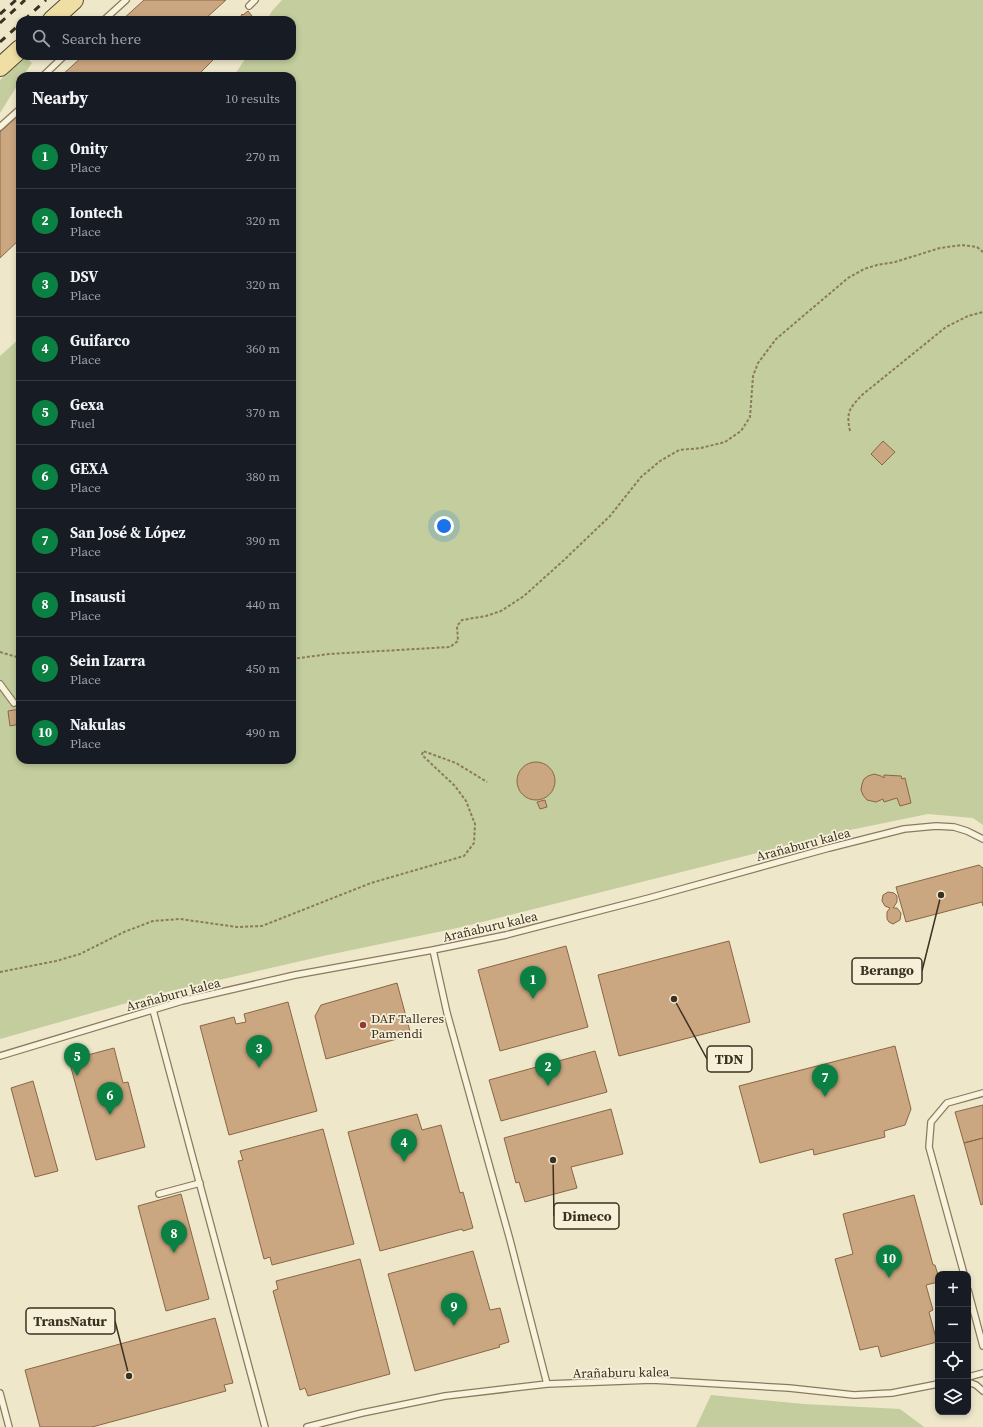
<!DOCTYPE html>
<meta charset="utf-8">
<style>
body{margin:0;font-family:"Source Serif 4",serif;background:#20242c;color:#f1f3f6}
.controls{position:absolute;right:12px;bottom:12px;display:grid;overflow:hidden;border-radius:8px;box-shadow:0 2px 6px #0003}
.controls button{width:36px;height:36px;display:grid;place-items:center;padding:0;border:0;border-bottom:1px solid #363941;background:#171b24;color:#f1f3f6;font:20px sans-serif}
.you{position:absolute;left:444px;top:526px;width:14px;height:14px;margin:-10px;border:3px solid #fff;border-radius:50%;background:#1a73e8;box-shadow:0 0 0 6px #1a73e833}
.badge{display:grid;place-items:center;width:26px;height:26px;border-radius:50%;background:#0b8043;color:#fff;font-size:13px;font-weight:700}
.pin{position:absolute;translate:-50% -33px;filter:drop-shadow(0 1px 2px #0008)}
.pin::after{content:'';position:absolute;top:21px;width:14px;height:12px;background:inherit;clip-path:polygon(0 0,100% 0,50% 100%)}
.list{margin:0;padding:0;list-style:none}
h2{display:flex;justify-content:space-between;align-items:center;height:52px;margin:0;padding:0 16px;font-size:17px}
h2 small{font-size:13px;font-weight:400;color:#9ea1a6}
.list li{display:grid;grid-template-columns:26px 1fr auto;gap:12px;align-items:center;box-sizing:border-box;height:64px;padding:0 16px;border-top:1px solid #363941}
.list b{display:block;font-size:15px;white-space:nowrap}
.list p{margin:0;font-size:13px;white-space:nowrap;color:#9ea1a6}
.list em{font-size:13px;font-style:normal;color:#9ea1a6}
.icon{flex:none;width:22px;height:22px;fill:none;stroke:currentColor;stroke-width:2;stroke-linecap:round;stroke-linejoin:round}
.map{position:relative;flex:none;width:983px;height:1427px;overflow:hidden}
.search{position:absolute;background:#171b24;box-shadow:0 2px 6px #0003;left:16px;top:16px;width:280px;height:44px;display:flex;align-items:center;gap:10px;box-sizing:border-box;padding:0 14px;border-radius:12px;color:#9ea1a6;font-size:15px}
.panel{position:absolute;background:#171b24;box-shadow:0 2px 6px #0003;left:16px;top:72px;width:280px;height:692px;border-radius:12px}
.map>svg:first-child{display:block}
.green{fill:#c3cd9d}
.building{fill:#cba781;stroke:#896645}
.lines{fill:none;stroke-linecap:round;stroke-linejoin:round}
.service-casing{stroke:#8b7a5e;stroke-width:8}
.primary-casing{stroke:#594832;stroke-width:20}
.path{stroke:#8b7a5e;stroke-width:2;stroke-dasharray:3 2;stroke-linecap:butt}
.service{stroke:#f9f3dd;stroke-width:5.5}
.primary{stroke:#efdfa4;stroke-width:18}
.rail{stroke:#3c3021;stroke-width:3;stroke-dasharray:7 7;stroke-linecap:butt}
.poi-dot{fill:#98382f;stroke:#f6f0d9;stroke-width:1.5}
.labels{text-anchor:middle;stroke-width:3.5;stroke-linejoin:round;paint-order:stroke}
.street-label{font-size:13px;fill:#3c3021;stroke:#f6f0d9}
.poi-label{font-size:13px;fill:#3c3021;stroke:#f6f0d9;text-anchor:start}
.leader{fill:none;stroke:#3c3021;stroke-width:1.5}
.callout-dot{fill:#3c3021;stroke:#f6f0d9;stroke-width:1.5}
.callout{fill:#f6f0d9;stroke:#3c3021;stroke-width:1.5}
.callout-label{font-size:14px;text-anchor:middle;font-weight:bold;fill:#3c3021}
</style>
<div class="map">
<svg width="983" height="1427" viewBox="0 0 983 1427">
<rect width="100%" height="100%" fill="#eee7ca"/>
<path class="green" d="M282 0H983V825L973 818 928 814 845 831 462 927 323 956 162 993 0 1039V356L20 338V760H292V76H234L247 56H292V20H267L272 11Z
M26 57 32 63 23 76H20V81L0 113V80Z
M711 1395 804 1404 900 1409 924 1427H696Z"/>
<path class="building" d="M144 0H226L205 19 206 20H122Z
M248 11 252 16 248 20H239L242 14 243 15Z
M83 56H217L197 76H61Z
M20 114V239L0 258V132Z
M883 441 895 452 882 465 871 454Z
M20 709V724L10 726 8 711Z
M517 781a19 19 0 1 1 38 0a19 19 0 1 1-38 0Z
M874 774 881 776 884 778V775L901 776 902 779 905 778 911 803 900 806 897 798 884 802 883 799 876 802 867 800 863 795 861 790 862 784 864 779 868 776Z
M545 800 547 807 540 809 537 802Z
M979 865 983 868V906L982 902 906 922 896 887Z
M888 892 894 893 897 896V902L893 908H897L901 913 900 920 893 924 889 922 887 919V912L890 908 885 906 882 901 883 895Z
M729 941 750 1022 619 1056 598 975Z
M566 946 588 1027 500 1051 478 970Z
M397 983 411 1035 326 1059 315 1016 321 1005Z
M288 1002 317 1111 229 1135 200 1026 234 1017 236 1024 246 1022 244 1014Z
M895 1046 911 1109 905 1125 884 1131 885 1137 814 1155 813 1149 760 1163 739 1086Z
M114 1048 123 1083 128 1082 145 1147 96 1160 69 1060Z
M595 1051 607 1092 501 1121 489 1080Z
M33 1081 58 1171 35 1177 11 1088Z
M983 1105V1138L964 1143 955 1112Z
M611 1109 623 1154 571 1167 577 1188 525 1202 519 1182 516 1183 504 1138Z
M417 1114 422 1130 441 1125 460 1193 463 1192 473 1228 463 1231 462 1229 380 1251 348 1132Z
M323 1129 354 1244 272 1265 270 1257 264 1259 238 1161 243 1160 240 1151Z
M983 1138V1204L981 1205 964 1143Z
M181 1194 209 1299 166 1311 138 1206Z
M914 1195 933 1265H935L938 1275V1282L926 1285 933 1310 929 1312 937 1342 881 1357 878 1346 860 1350 835 1259 853 1254 843 1214Z
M473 1251 490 1310 500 1308 509 1342 499 1345 500 1347 415 1371 388 1274Z
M360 1259 390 1374 308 1396 305 1388 300 1390 273 1291 278 1289 276 1281Z
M215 1318 233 1383 224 1385 226 1391 92 1427H40L25 1370Z"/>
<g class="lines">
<g class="service-casing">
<path id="service" d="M249 6 255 0
M104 20 126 0
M43 76 64 56
M0 127 20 109
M0 684 14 703
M433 950 447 1013 510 1240 547 1384
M153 1010 265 1427
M0 1056 182 1001 295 975 433 950 506 935 649 898 829 848 904 829 936 826 954 827 967 831 983 839
M159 1194 200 1183
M964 1274 929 1147 931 1122 947 1103 983 1093
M968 1290 983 1346
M968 1377 983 1373
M968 1382 976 1385 983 1391
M0 1393 9 1427
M307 1427 362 1413 445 1396 547 1384 652 1380 789 1388 854 1395 892 1393 938 1384"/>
</g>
<g class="primary-casing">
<path id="primary" d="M52 20 74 0
M0 67 20 49"/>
</g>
<path class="path" d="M850 431C846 412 849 409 862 395L946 327 968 316 983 312
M0 652 20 658
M292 659 329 654 450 647 458 641 457 626 462 620 486 616 501 611 524 596 564 560 610 516 641 477 660 461 679 450 701 448 725 442 741 431 750 417 753 376 758 363 776 339 848 278 864 269 877 265 895 262 940 248 962 245 977 247 983 252
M0 972 56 961 80 954 124 932 153 921 180 919 237 927 262 926 371 883 464 856 474 843 475 824 466 801 455 786 422 755 423 751 456 763 487 782"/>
<use href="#service" class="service"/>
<use href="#primary" class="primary"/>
<path class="rail" d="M0 14 16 0
M24 20 46 0
M0 23 25 0
M0 42 20 24"/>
</g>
<circle class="poi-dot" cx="363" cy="1025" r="4"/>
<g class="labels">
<g class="street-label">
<text transform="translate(803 844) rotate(-15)" y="5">Arañaburu kalea</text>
<text transform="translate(490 926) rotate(-13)" y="5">Arañaburu kalea</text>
<text transform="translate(173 994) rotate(-15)" y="5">Arañaburu kalea</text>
<text transform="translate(621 1372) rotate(-1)" y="5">Arañaburu kalea</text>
</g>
<g class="poi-label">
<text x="371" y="1023">DAF Talleres<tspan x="371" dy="15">Pamendi</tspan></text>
</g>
</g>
<path class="leader" d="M941 895L922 971M674 999L707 1059M553 1160L554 1216M129 1376L115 1321"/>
<g class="callout-dot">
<circle cx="941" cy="895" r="4"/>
<circle cx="674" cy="999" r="4"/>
<circle cx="553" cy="1160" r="4"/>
<circle cx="129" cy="1376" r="4"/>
</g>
<g class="callout">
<rect x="852" y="958" width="70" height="26" rx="4"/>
<rect x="707" y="1046" width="45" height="26" rx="4"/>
<rect x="554" y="1203" width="65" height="26" rx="4"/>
<rect x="26" y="1308" width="89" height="26" rx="4"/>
</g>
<g class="callout-label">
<text x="887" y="975">Berango</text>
<text x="729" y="1064">TDN</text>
<text x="587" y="1221">Dimeco</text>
<text x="70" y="1326">TransNatur</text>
</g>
</svg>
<div class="controls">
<button>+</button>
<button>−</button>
<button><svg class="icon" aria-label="locate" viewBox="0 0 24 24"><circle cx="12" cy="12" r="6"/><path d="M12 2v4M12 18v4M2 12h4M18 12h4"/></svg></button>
<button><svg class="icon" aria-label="layers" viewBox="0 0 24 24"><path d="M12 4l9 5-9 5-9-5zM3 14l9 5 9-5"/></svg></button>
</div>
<div class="you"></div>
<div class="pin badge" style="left:533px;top:999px">1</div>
<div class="pin badge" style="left:548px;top:1086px">2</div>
<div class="pin badge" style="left:259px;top:1068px">3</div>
<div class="pin badge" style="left:404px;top:1162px">4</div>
<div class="pin badge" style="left:77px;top:1076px">5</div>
<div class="pin badge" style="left:110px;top:1115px">6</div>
<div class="pin badge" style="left:825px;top:1097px">7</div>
<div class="pin badge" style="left:174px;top:1253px">8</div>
<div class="pin badge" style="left:454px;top:1326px">9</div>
<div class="pin badge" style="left:889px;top:1278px">10</div>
<div class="search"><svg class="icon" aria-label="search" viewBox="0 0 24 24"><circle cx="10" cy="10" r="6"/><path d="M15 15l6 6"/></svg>Search here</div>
<section class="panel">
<h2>Nearby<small>10 results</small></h2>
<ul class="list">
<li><span class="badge">1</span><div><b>Onity</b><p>Place</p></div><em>270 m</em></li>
<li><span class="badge">2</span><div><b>Iontech</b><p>Place</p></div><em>320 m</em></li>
<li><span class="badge">3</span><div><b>DSV</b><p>Place</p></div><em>320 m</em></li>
<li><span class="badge">4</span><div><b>Guifarco</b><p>Place</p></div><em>360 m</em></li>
<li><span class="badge">5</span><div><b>Gexa</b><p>Fuel</p></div><em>370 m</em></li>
<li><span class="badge">6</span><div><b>GEXA</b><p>Place</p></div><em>380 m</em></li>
<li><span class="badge">7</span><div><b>San José &amp; López</b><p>Place</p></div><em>390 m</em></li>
<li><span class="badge">8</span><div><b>Insausti</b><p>Place</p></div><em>440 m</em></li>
<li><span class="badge">9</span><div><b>Sein Izarra</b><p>Place</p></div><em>450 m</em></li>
<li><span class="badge">10</span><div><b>Nakulas</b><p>Place</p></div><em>490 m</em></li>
</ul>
</section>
</div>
